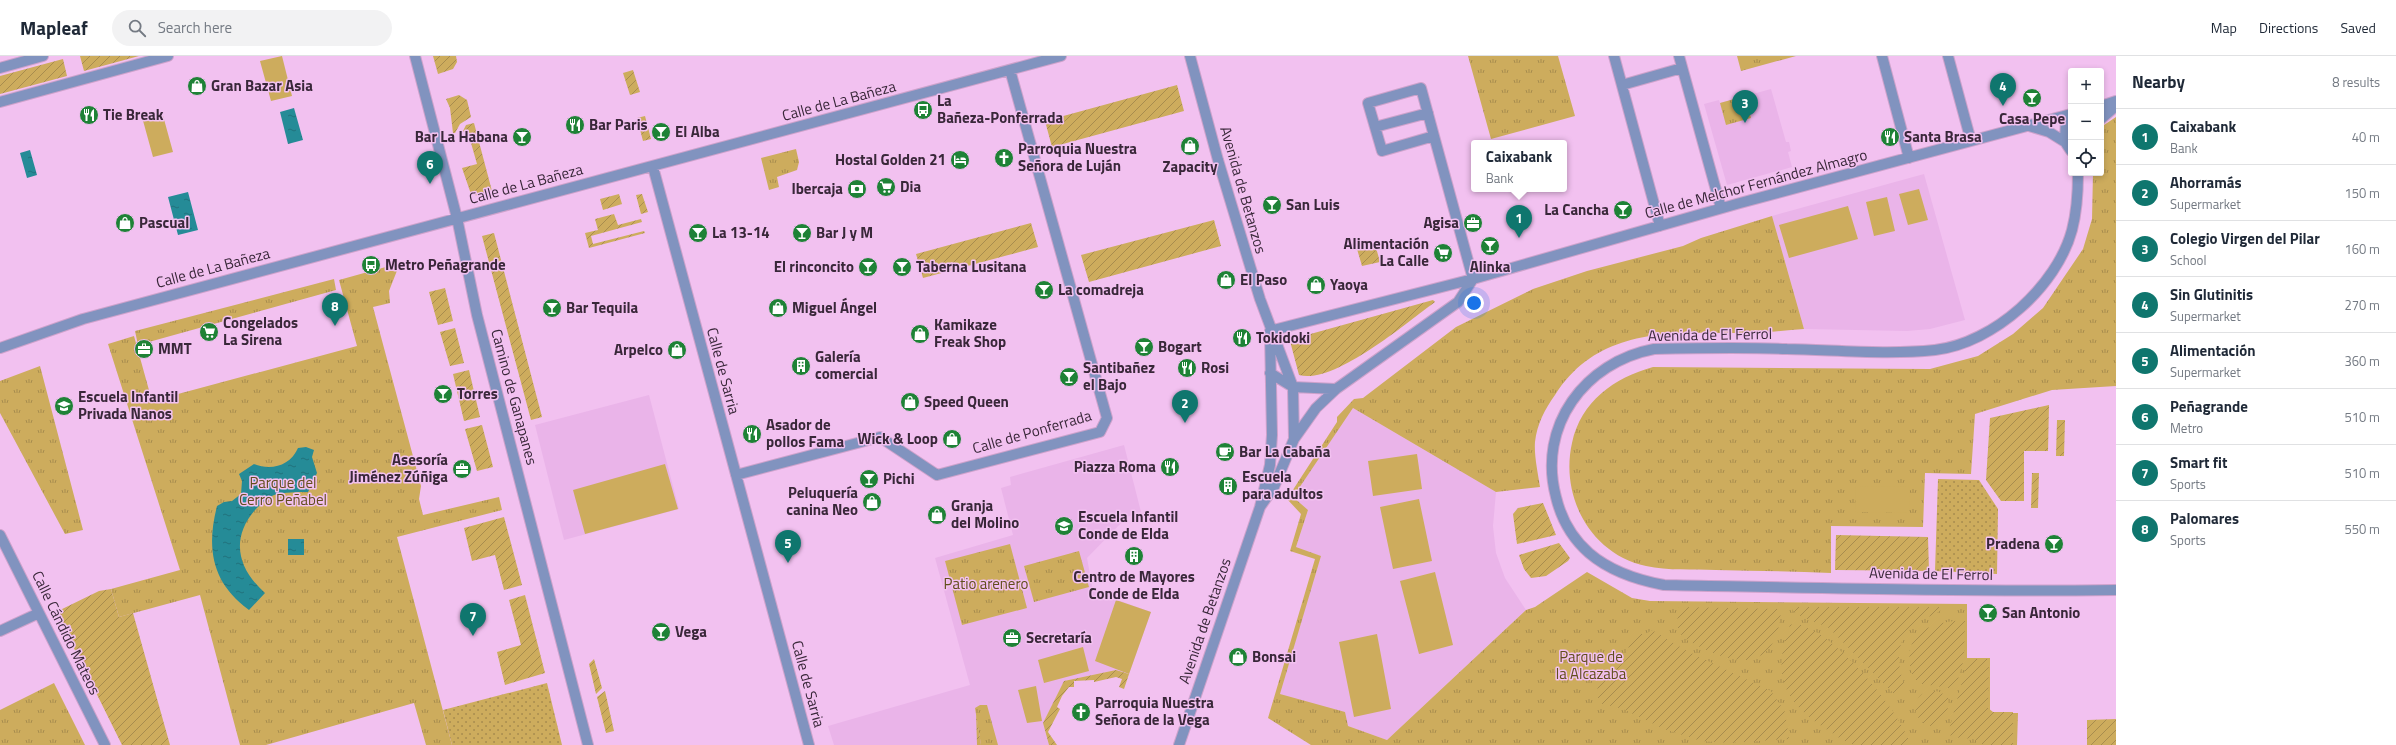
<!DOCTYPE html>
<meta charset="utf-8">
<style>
body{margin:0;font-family:"Titillium Web",sans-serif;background:#f2f2f3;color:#1f2937}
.controls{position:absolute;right:12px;top:12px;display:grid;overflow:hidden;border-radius:4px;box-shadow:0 2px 6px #0003}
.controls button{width:36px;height:36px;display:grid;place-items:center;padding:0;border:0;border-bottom:1px solid #e0e1e3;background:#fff;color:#1f2937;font:20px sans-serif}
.you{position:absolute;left:1474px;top:247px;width:14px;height:14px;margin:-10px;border:3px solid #fff;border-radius:50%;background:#1a73e8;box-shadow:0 0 0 6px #1a73e833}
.badge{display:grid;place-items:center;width:26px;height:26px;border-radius:50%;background:#0f766e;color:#fff;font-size:13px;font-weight:700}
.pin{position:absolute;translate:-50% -33px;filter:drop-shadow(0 1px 2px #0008)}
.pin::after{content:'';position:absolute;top:21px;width:14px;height:12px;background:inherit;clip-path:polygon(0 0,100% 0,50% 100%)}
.popup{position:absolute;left:1471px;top:84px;width:96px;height:52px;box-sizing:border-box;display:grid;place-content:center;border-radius:4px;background:#fff;filter:drop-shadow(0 1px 3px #0005);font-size:13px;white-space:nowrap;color:#747a83}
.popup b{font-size:15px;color:#1f2937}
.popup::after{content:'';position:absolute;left:50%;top:100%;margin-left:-8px;border:8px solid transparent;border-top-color:#fff}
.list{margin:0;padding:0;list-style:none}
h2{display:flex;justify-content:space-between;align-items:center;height:52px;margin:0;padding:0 16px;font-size:17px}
h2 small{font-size:13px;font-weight:400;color:#747a83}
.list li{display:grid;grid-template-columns:26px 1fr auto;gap:12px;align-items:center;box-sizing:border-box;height:56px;padding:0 16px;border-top:1px solid #e0e1e3}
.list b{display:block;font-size:15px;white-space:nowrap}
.list p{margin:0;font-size:13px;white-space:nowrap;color:#747a83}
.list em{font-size:13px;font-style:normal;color:#747a83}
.icon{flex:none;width:22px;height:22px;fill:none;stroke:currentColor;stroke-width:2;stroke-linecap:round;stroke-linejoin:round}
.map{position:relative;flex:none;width:2116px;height:689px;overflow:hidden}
header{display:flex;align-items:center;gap:24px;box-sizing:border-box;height:56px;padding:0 20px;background:#fff;border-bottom:1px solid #e0e1e3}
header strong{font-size:19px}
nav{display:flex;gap:22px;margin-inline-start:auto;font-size:14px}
.search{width:280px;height:36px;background:#f2f2f3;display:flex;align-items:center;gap:10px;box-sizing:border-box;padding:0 14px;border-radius:22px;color:#747a83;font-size:15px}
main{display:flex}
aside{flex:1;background:#fff}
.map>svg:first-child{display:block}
.built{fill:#eab4e9}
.grass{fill:url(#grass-dots)}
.park{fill:url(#park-tufts)}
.garden{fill:url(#garden-furrows)}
.pitch{fill:#cdac5d}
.water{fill:url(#water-ripples)}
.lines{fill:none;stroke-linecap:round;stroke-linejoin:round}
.minor-casing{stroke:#cda2cb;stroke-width:12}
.minor{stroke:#8193bf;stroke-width:10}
.labels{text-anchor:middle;stroke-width:3;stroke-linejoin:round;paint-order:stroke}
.poi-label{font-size:15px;font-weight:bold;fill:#392739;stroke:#f2c1f0;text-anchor:start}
.street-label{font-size:15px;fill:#392739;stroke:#f2c1f0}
.park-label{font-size:15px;fill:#624e1c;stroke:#f2c1f0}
</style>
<header>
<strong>Mapleaf</strong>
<div class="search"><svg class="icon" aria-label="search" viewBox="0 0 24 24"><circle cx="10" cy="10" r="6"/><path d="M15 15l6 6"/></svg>Search here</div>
<nav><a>Map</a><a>Directions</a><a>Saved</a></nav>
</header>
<main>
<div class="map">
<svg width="2116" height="689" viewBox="0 0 2116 689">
<defs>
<pattern id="grass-dots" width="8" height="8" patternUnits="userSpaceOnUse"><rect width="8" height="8" fill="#cdac5d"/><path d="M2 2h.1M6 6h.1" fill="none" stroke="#a78c4e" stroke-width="1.8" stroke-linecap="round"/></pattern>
<pattern id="park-tufts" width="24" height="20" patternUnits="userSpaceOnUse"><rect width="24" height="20" fill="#cdac5d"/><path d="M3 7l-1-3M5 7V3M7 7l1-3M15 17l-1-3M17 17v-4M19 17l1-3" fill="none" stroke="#a78c4e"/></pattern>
<pattern id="garden-furrows" width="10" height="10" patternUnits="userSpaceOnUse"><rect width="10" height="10" fill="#cdac5d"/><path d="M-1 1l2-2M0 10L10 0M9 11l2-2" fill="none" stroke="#a78c4e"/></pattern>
<pattern id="water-ripples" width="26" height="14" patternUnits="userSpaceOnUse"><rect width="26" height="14" fill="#258b97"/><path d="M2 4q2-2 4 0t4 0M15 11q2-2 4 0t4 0" fill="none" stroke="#21727c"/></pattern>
</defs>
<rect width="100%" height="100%" fill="#f2c1f0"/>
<path class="built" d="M1771 33 1786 86H1789L1791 95 1788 96 1792 111 1727 129 1704 48 1719 44 1720 47Z
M1924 118 1965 264 1930 273 1907 275 1804 273 1772 160Z
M649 339 679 453 564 484 535 369Z
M1353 352 1496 436 1493 470 1496 497 1505 522 1526 554 1387 684 1348 670 1280 638 1320 500 1296 491 1308 454 1292 441Z
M1124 389 1141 456 1127 461 1087 502 1093 535 1151 556 1129 618 1116 614 1064 625 1043 667 1049 689H834L828 670 970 629 935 502 1013 479 1001 432 1011 429 1010 421Z"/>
<path class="grass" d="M1938 423 1979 424 1998 453 1997 518 1935 515Z
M547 627 562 689H452L443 654Z"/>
<path class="park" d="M1468 0H1558L1575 60 1491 83Z
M1737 0H1796L1741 15Z
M1745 40 1751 62 1726 69 1720 47Z
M2116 61V330L2052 334 1975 358 1971 418 1925 417 1923 471 1831 470V517C1793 515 1754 515 1716 514 1693 513 1668 515 1646 510 1590 498 1560 440 1572 387 1581 345 1614 322 1653 311L1930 313 1978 300 2013 278 2043 252 2083 193 2092 163 2093 117H2101V71Z
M796 93 799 106 797 114 777 121 779 131 769 134 761 102Z
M1772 160 1804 273C1786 274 1768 277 1750 277 1677 277 1600 268 1555 339 1545 353 1537 368 1535 386 1534 400 1538 417 1540 431L1496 436 1353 352 1293 441 1308 454 1296 491 1321 500 1280 638 1345 656 1348 670 1387 684 1526 554 1535 551 1587 516 1632 542 1650 545 1967 548V602H1990V657H2018L2017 689H1311L1268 662 1315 503 1290 495 1301 458 1287 443 1337 366V361L1354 343 1363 342 1456 271 1533 233 1587 215 1683 190 1701 182Z
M400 207 389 235 390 247 373 251 421 430 419 443 423 459 499 441 502 454 397 481 452 689H426L414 647 266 689H240L200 539 119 561 111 533 180 514 108 288 134 280 152 345 357 290 339 224Z
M334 223 336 234 138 289 135 275Z
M40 310 83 474 65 478 0 357V325Z
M1010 488 1027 552 962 569 945 505Z
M1079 495 1089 531 1034 546 1024 510Z
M54 627 85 689H0V654Z
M980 649H987L998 689H981L975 652Z"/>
<path class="garden" d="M80 0H139L84 15Z
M433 0H456L457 6 453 13 438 18Z
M63 3 67 20 0 38V20Z
M633 14 640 36 630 39 623 17Z
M1177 29 1184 55 1052 91 1045 65Z
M459 39 467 44 471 61 460 68 455 77H453L450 52 446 43Z
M645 60 651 83 643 85 637 62Z
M474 67 492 135 483 141 471 138 462 112 477 108 469 80 463 75 466 69Z
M619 138 622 148 603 154 600 143Z
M642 138 648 156 641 158 636 139Z
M614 158 618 169 641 163 642 166 591 180 593 188 644 175 645 177 589 192 585 177 598 174 595 163Z
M1214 164 1221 190 1089 226 1081 199Z
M1031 167 1038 191 923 222 916 198Z
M494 177 542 361 531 364 482 180Z
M1375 188 1380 206 1362 210 1357 193Z
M445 232 453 265 438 269 429 236Z
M1433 244 1435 246C1406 267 1334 329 1299 319L1290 285 1296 282Z
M455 272 464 307 450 310 440 276Z
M469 314 480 361 464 365 453 318Z
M2049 349 2048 395H2024V445H2001L1986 424 1990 362Z
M2057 364H2065L2064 400H2056Z
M482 369 493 411 477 415 465 373Z
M2032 417H2039L2038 452H2031Z
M1543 447 1556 479 1517 488 1513 458 1518 452Z
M504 461 522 529 504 534 495 499 472 505 464 472Z
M1836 479 1928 481 1929 515 1835 514Z
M1559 487 1570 502 1568 505 1546 520 1531 522 1524 513 1519 499Z
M111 533 119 561 133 557 170 689H122L56 556 99 535Z
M525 539 545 617 505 629 497 596 521 589 509 544Z
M1679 551 1781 553C1778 607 1747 614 1704 593 1695 588 1683 584 1679 575 1676 568 1678 558 1679 551Z
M1791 551H1945C1937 558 1930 560 1921 564 1895 578 1895 608 1906 632L1897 641 1829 572C1818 566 1794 561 1791 551Z
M1965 564 1964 603 1955 633 1922 628 1913 622C1899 578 1928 566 1965 564Z
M1796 567C1807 572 1819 576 1828 584 1859 609 1897 653 1911 689 1893 689 1873 689 1855 689 1845 687 1834 678 1826 673 1782 645 1772 618 1790 569Z
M1652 574 1687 595 1771 635 1785 656 1789 683 1730 687 1701 685 1664 673 1623 653 1599 647 1597 635 1600 620 1615 612 1625 599 1635 578H1646Z
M594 603 602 632 596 638 589 608Z
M1968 603H1989L1988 652 1993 656H2013V689H1983L1973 683 1951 681 1949 674Z
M1116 614 1129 618 1124 633 1119 631 1122 623 1116 621 1094 626V624L1074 625V631H1069L1062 640 1057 651 1060 653 1048 676 1057 689H1049L1043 667 1064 625Z
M1931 634 1940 636 1948 641C1950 651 1945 666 1937 671L1925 669 1916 659C1914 645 1918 638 1931 634Z
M605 635 614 675 606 677 597 641Z
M976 656 981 689H977Z
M2116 663V689H2087V664Z"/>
<path class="pitch" d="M282 0 292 40 271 45 260 5Z
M162 56 173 96 153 101 142 61Z
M1919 133 1928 164 1908 169 1899 138Z
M1887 141 1895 175 1874 180 1866 146Z
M1848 150 1858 183 1789 202 1779 169Z
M1417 398 1422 433 1373 440 1368 405Z
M665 408 678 453 585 478 573 434Z
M1856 430 1910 431 1909 457 1855 456Z
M1419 443 1432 505 1393 513 1380 451Z
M1435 516 1453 589 1419 598 1400 525Z
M1116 544 1151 556 1129 618 1095 605Z
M1377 578 1391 653 1354 661 1339 586Z
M1083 591 1089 615 1044 627 1038 604Z
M1036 630 1042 665 1027 667 1018 634Z"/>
<path class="water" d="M294 52 303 84 288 88 280 56Z
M30 94 37 119 27 122 20 97Z
M188 136 198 174 178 179 168 141Z
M306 391 314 394 312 401 317 417 308 436C296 436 285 436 274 439 267 442 260 449 255 454 230 483 238 513 265 537L249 554C212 527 206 493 217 450L224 446 232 445 241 438 242 425 239 418 254 408C271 415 290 410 298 392Z
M288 483H304V499H288Z"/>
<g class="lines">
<g class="minor-casing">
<path id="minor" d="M415 0 457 162 477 259 588 689
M1190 0 1218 104 1260 243 1293 331 1294 383 1274 431 1260 451
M1614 0 1660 170
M1679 0 1721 152
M1882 0 1909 102
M1948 0 1971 85
M0 12 43 0
M1622 29 1682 12
M1421 32 1434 80 1382 95 1368 47Z
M0 46 168 0
M2101 50 2116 45
M2066 60 2065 86 2071 95
M2101 63 2116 50
M2029 70 2049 76 2065 86
M1375 71 1428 57
M1434 80 1473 223
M653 111 809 689
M2078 117C2078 136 2077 155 2072 174 2057 230 1994 287 1935 294 1887 299 1836 294 1787 293 1743 291 1698 292 1654 293 1585 306 1537 370 1556 441 1561 462 1572 482 1589 497 1610 515 1637 524 1664 529 1815 532 1966 536 2116 534
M1270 275 1473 223 1740 147 2071 58
M0 292 83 263 1061 0
M1270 317 1293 331 1336 333
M1294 383 1316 352 1336 333 1458 246 1473 223
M736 419 880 381 937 419 1100 376 1107 362 1010 14
M0 479 105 689
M0 575 39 557
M1179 689 1260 451 1270 409 1272 379 1270 279"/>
</g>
<use href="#minor" class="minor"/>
</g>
<defs>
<g id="shop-disc" transform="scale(1)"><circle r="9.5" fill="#1e8236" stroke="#f2c1f0"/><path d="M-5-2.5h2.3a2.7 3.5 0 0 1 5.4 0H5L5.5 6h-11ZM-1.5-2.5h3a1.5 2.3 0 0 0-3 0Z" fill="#fff"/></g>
<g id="bar-disc" transform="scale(1)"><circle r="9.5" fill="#1e8236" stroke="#f2c1f0"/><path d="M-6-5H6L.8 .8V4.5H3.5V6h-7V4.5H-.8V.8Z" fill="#fff"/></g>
<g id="bus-disc" transform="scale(1)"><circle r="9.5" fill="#1e8236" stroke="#f2c1f0"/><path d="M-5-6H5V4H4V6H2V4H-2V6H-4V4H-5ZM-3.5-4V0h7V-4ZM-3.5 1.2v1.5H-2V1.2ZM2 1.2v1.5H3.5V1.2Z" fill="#fff"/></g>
<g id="restaurant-disc" transform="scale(1)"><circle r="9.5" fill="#1e8236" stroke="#f2c1f0"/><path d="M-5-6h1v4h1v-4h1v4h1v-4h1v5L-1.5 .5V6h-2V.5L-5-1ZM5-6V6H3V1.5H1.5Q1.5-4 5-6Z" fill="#fff"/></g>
<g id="church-disc" transform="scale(1)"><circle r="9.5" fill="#1e8236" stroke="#f2c1f0"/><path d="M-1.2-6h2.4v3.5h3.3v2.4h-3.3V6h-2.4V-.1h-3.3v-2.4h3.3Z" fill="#fff"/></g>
<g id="hotel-disc" transform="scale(1)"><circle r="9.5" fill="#1e8236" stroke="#f2c1f0"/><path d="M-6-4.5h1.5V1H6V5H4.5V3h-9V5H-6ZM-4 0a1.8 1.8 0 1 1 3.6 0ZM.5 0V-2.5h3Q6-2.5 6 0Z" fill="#fff"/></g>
<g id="supermarket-disc" transform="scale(1)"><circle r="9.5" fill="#1e8236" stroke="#f2c1f0"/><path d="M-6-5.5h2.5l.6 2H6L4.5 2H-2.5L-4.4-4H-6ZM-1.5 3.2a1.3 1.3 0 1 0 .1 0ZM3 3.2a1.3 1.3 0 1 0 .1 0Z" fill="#fff"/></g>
<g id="bank-disc" transform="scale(1)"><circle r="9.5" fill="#1e8236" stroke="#f2c1f0"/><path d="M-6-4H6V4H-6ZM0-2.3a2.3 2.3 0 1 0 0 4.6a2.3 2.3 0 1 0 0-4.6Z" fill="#fff"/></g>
<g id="office-disc" transform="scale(1)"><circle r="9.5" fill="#1e8236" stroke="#f2c1f0"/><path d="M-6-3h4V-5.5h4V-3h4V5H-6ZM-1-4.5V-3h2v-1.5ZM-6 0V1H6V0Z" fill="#fff"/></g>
<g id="building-disc" transform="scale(1)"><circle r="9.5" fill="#1e8236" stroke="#f2c1f0"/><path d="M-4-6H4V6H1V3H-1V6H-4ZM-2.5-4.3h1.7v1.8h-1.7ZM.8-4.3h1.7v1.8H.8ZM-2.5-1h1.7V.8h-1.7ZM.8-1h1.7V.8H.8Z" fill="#fff"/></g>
<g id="school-disc" transform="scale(1)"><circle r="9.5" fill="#1e8236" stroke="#f2c1f0"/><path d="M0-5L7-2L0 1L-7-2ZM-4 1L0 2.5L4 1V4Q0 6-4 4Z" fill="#fff"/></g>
<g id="cafe-disc" transform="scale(1)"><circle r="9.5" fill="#1e8236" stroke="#f2c1f0"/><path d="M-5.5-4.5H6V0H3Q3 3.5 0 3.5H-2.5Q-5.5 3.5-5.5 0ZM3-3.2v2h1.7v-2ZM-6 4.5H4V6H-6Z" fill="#fff"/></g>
</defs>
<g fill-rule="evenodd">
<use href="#shop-disc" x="197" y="30"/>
<use href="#bar-disc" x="2032" y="42"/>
<use href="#bus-disc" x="923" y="54"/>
<use href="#restaurant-disc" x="89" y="59"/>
<use href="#restaurant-disc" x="575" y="69"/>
<use href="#bar-disc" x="661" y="76"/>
<use href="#bar-disc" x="522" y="81"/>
<use href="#restaurant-disc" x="1890" y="81"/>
<use href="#shop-disc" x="1190" y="90"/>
<use href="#church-disc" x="1004" y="102"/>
<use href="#hotel-disc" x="960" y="104"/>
<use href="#supermarket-disc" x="886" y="131"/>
<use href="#bank-disc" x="857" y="133"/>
<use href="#bar-disc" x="1272" y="149"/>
<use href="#bar-disc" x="1623" y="154"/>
<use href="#shop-disc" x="125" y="167"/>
<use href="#office-disc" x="1473" y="167"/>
<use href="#bar-disc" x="698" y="177"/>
<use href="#bar-disc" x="802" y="177"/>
<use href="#bar-disc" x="1490" y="190"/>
<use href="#supermarket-disc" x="1443" y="197"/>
<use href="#bus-disc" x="371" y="209"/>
<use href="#bar-disc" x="868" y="211"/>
<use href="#bar-disc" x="902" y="211"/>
<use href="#shop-disc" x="1226" y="224"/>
<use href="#shop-disc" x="1316" y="229"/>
<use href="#bar-disc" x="1044" y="234"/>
<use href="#bar-disc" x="552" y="252"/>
<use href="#shop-disc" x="778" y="252"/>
<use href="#supermarket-disc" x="209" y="276"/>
<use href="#shop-disc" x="920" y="278"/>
<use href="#restaurant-disc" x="1242" y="282"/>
<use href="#bar-disc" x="1144" y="291"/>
<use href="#office-disc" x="144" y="293"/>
<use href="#shop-disc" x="677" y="294"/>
<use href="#building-disc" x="801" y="310"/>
<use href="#restaurant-disc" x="1187" y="312"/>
<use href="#bar-disc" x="1069" y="321"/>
<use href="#bar-disc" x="443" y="338"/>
<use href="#shop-disc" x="910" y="346"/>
<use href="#school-disc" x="64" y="350"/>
<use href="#restaurant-disc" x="752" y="378"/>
<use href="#shop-disc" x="952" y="383"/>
<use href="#cafe-disc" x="1225" y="396"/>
<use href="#restaurant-disc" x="1170" y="411"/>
<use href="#office-disc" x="462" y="413"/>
<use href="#bar-disc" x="869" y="423"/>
<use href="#building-disc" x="1228" y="430"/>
<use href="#shop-disc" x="872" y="446"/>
<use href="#shop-disc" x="937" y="459"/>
<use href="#school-disc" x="1064" y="470"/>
<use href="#bar-disc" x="2054" y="488"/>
<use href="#building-disc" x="1134" y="500"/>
<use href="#bar-disc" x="1988" y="557"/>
<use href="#bar-disc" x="661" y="576"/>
<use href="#office-disc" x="1012" y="582"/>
<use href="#shop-disc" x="1238" y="601"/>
<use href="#church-disc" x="1081" y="656"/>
</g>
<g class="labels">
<g class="poi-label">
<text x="211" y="35">Gran Bazar Asia</text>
<text x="937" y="50">La<tspan x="937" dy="17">Bañeza-Ponferrada</tspan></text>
<text x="103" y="64">Tie Break</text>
<text x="2032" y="68" text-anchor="middle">Casa Pepe</text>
<text x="589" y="74">Bar Paris</text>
<text x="675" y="81">El Alba</text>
<text x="508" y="86" text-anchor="end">Bar La Habana</text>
<text x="1904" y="86">Santa Brasa</text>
<text x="1018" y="98">Parroquia Nuestra<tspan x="1018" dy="17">Señora de Luján</tspan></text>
<text x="946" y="109" text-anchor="end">Hostal Golden 21</text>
<text x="1190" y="116" text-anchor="middle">Zapacity</text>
<text x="900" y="136">Dia</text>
<text x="843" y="138" text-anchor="end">Ibercaja</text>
<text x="1286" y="154">San Luis</text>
<text x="1609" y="159" text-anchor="end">La Cancha</text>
<text x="139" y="172">Pascual</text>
<text x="1459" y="172" text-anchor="end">Agisa</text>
<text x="712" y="182">La 13-14</text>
<text x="816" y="182">Bar J y M</text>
<text x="1429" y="193" text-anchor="end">Alimentación<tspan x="1429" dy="17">La Calle</tspan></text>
<text x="385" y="214">Metro Peñagrande</text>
<text x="854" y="216" text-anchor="end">El rinconcito</text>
<text x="916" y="216">Taberna Lusitana</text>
<text x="1490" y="216" text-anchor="middle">Alinka</text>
<text x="1240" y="229">El Paso</text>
<text x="1330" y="234">Yaoya</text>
<text x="1058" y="239">La comadreja</text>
<text x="566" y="257">Bar Tequila</text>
<text x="792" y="257">Miguel Ángel</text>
<text x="223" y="272">Congelados<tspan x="223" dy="17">La Sirena</tspan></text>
<text x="934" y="274">Kamikaze<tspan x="934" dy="17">Freak Shop</tspan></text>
<text x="1256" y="287">Tokidoki</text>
<text x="1158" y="296">Bogart</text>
<text x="158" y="298">MMT</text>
<text x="663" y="299" text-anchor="end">Arpelco</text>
<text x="815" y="306">Galería<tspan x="815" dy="17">comercial</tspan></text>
<text x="1083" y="317">Santibañez<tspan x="1083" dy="17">el Bajo</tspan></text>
<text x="1201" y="317">Rosi</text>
<text x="457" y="343">Torres</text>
<text x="78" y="346">Escuela Infantil<tspan x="78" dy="17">Privada Nanos</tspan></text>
<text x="924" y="351">Speed Queen</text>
<text x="766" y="374">Asador de<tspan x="766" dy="17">pollos Fama</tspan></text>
<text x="938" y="388" text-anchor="end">Wick &amp; Loop</text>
<text x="1239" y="401">Bar La Cabaña</text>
<text x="448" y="409" text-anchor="end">Asesoría<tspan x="448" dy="17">Jiménez Zúñiga</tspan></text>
<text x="1156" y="416" text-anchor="end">Piazza Roma</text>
<text x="1242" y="426">Escuela<tspan x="1242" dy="17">para adultos</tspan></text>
<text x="883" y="428">Pichi</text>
<text x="858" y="442" text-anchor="end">Peluquería<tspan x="858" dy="17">canina Neo</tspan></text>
<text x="951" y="455">Granja<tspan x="951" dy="17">del Molino</tspan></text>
<text x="1078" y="466">Escuela Infantil<tspan x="1078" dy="17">Conde de Elda</tspan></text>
<text x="2040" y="493" text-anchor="end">Pradena</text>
<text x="1134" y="526" text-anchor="middle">Centro de Mayores<tspan x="1134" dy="17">Conde de Elda</tspan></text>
<text x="2002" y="562">San Antonio</text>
<text x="675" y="581">Vega</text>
<text x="1026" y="587">Secretaría</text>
<text x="1252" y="606">Bonsai</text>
<text x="1095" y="652">Parroquia Nuestra<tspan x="1095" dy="17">Señora de la Vega</tspan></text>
</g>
<g class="street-label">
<text transform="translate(839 45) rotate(-15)" y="5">Calle de La Bañeza</text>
<text transform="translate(526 128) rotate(-15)" y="5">Calle de La Bañeza</text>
<text transform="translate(1756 128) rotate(-15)" y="5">Calle de Melchor Fernández Almagro</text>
<text transform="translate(1243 134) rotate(74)" y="5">Avenida de Betanzos</text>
<text transform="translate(213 212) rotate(-15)" y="5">Calle de La Bañeza</text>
<text transform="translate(1710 279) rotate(-1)" y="5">Avenida de El Ferrol</text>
<text transform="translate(723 315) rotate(75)" y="5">Calle de Sarria</text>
<text transform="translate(514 341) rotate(75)" y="5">Camino de Ganapanes</text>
<text transform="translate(1032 376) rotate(-16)" y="5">Calle de Ponferrada</text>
<text transform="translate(1931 518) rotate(1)" y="5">Avenida de El Ferrol</text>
<text transform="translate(1205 565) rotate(-71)" y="5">Avenida de Betanzos</text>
<text transform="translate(66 577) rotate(64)" y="5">Calle Cándido Mateos</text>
<text transform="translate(808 628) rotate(75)" y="5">Calle de Sarria</text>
</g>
<g class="park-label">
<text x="283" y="432">Parque del<tspan x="283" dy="17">Cerro Peñabel</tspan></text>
<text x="986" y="533">Patio arenero</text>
<text x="1591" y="606">Parque de<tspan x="1591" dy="17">la Alcazaba</tspan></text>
</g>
</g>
</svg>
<div class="controls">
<button>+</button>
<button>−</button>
<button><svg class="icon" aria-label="locate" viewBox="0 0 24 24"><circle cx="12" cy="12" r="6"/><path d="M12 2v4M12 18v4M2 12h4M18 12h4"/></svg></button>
</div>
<div class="you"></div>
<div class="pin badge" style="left:1519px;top:182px">1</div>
<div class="popup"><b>Caixabank</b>Bank</div>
<div class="pin badge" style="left:1185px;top:367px">2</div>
<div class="pin badge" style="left:1745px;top:67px">3</div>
<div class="pin badge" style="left:2003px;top:50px">4</div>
<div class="pin badge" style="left:788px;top:507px">5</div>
<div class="pin badge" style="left:430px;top:128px">6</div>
<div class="pin badge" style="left:473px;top:580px">7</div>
<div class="pin badge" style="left:335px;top:270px">8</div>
</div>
<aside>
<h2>Nearby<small>8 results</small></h2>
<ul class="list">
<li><span class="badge">1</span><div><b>Caixabank</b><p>Bank</p></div><em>40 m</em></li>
<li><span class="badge">2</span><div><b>Ahorramás</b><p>Supermarket</p></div><em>150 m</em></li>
<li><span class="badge">3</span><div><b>Colegio Virgen del Pilar</b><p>School</p></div><em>160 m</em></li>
<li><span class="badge">4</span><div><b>Sin Glutinitis</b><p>Supermarket</p></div><em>270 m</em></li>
<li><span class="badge">5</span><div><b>Alimentación</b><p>Supermarket</p></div><em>360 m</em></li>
<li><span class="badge">6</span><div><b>Peñagrande</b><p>Metro</p></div><em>510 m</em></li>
<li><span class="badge">7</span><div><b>Smart fit</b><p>Sports</p></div><em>510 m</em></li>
<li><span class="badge">8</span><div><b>Palomares</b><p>Sports</p></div><em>550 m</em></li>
</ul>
</aside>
</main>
